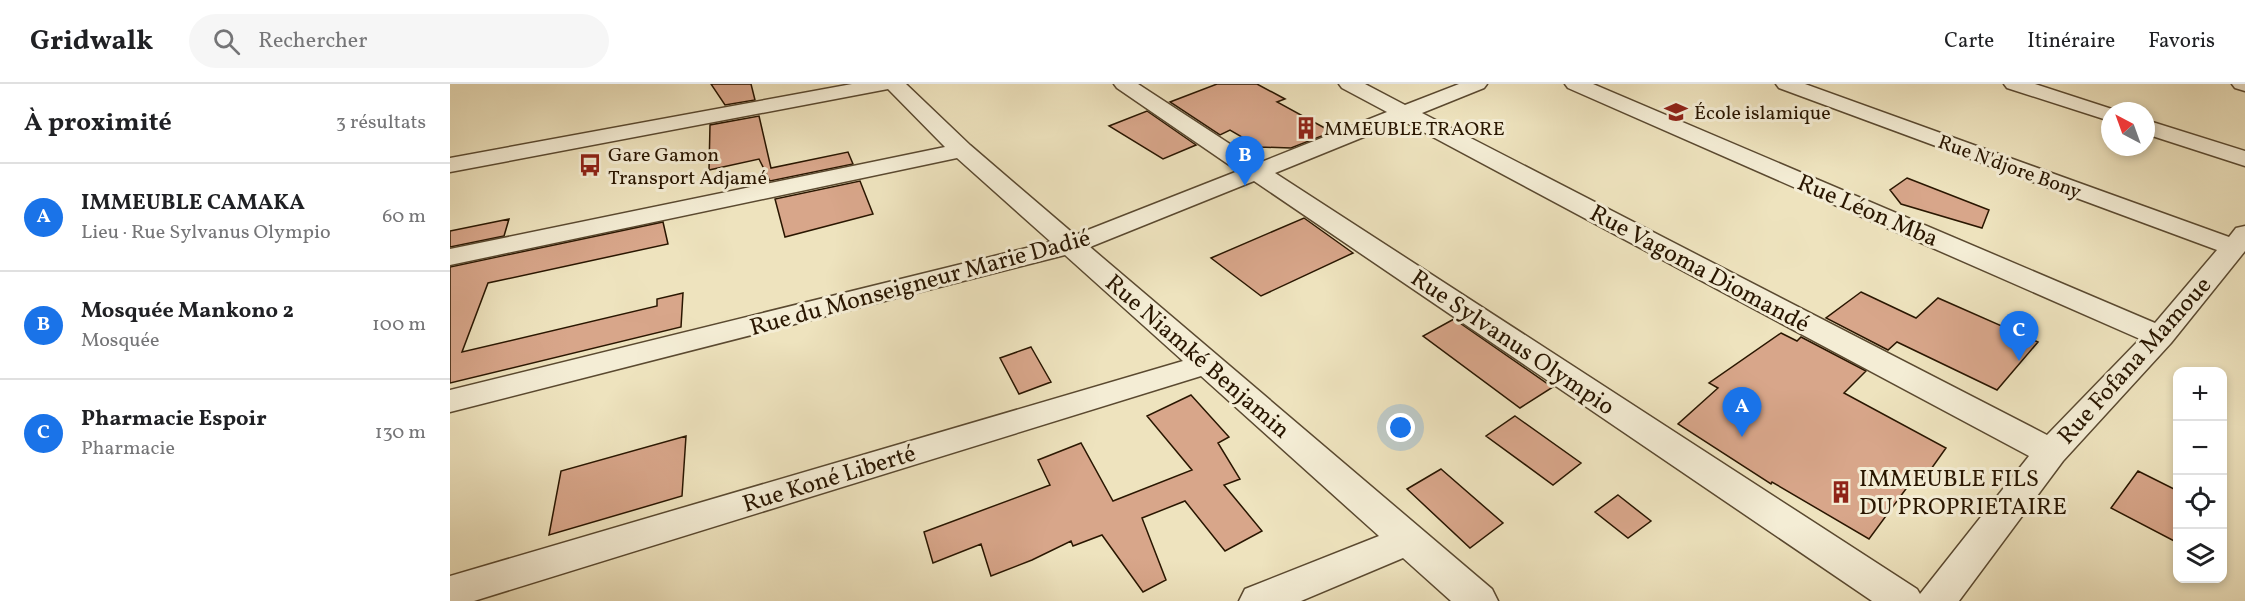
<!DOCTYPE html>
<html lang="fr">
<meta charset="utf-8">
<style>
body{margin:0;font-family:Vollkorn,serif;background:#f6f6f6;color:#202124}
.controls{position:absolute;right:18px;bottom:18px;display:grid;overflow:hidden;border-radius:12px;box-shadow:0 3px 9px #0003}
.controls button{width:54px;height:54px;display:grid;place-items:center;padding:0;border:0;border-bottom:2px solid #e0e0e0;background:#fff;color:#202124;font:30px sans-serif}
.compass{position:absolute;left:1651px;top:18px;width:54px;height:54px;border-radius:50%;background:#fff;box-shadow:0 3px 9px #0003;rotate:319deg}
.you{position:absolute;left:951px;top:344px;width:21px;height:21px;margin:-15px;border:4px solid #fff;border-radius:50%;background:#1a73e8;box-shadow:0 0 0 9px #1a73e833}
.badge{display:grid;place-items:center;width:39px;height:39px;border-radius:50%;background:#1a73e8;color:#fff;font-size:20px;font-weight:700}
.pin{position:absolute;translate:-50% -50px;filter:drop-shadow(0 2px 3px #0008)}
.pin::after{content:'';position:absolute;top:32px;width:21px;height:18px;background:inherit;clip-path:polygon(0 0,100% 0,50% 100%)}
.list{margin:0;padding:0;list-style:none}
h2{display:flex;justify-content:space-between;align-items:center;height:78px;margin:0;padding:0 24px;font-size:26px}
h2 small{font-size:20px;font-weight:400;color:#757577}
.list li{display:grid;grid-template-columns:39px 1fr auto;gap:18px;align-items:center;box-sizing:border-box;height:108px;padding:0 24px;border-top:2px solid #e0e0e0}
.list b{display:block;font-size:22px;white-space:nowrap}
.list p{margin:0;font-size:20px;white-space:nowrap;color:#757577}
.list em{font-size:20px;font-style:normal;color:#757577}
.icon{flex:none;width:33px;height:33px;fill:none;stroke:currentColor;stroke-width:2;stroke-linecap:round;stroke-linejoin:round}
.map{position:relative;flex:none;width:1795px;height:517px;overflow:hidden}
header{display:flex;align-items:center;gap:36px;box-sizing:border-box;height:84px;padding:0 30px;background:#fff;border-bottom:2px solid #e0e0e0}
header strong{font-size:28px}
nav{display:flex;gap:33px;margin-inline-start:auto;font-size:21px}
.search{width:420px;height:54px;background:#f6f6f6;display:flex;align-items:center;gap:15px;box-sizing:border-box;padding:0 21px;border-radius:33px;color:#757577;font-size:22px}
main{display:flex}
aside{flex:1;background:#fff}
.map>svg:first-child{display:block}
.building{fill:#d8a68a;stroke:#291600;stroke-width:1.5}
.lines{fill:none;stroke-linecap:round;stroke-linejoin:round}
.street-casing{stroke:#5a4930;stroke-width:3}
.street{fill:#f4edd5;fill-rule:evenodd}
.labels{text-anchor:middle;stroke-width:6;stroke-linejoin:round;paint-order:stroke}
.far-poi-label{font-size:20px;fill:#291600;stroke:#f4edd5;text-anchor:start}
.far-street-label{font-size:20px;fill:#291600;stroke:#f4edd5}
.street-label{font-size:24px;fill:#291600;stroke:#f4edd5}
.poi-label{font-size:24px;fill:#291600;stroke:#f4edd5;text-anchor:start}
</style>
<header>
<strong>Gridwalk</strong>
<div class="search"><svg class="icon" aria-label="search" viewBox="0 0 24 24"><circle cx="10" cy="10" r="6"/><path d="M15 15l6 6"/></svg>Rechercher</div>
<nav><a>Carte</a><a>Itinéraire</a><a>Favoris</a></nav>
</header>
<main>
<aside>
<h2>À proximité<small>3 résultats</small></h2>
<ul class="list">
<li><span class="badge">A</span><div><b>IMMEUBLE CAMAKA</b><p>Lieu · Rue Sylvanus Olympio</p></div><em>60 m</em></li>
<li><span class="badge">B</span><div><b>Mosquée Mankono 2</b><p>Mosquée</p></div><em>100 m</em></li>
<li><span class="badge">C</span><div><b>Pharmacie Espoir</b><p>Pharmacie</p></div><em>130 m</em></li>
</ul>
</aside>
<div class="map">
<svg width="1795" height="517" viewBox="0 0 1795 517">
<rect width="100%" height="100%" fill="#eee3be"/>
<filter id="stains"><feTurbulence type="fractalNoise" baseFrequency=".00333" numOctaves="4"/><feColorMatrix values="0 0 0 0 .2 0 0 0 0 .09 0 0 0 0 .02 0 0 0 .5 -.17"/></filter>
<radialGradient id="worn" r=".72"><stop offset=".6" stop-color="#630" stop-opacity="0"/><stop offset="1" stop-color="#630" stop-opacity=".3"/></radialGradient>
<path class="building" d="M261 0H301L305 16 275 21Z
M767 0H807L835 15 827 18 882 48 841 64 809 63 780 46 770 51 720 18Z
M697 27 746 61 713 75 659 42Z
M309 32 321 84 398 68 403 80 320 97 309 75 259 86 260 41Z
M1457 94 1539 126 1532 144 1451 120 1440 106Z
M410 97 423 130 335 153 325 115Z
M854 134 903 169 811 212 761 174Z
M59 135 54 152 0 163V147Z
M213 138 218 160 38 199 12 268 207 222V215L233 209 231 243 0 299V183Z
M1411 208 1466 234 1488 214 1588 258 1547 306 1447 258 1438 266 1376 234Z
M1004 235 1098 300 1103 303 1070 324 973 252Z
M1331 249 1347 257 1351 253 1416 287 1394 309 1496 364 1469 402 1461 398 1419 455 1322 398 1321 400 1228 340 1268 304 1259 299Z
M581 263 601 298 569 310 550 274Z
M741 311 779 353 768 359 790 395 774 401 812 447 775 467 735 417 692 434 716 496 693 508 652 451 623 462 621 457 582 476 541 492 531 460 483 479 474 448 600 401 588 376 631 359 663 417 742 386 697 332Z
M1065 332 1131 379 1103 401 1036 352Z
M236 352 232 412 99 451 111 387Z
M991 385 1053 439 1020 464 957 405Z
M1688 387 1728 407V459L1661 424Z
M1168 411 1201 437 1178 454 1145 428Z"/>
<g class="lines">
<g class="street-casing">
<path id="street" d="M402 0H456L520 61 625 151 788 87 667 4 664 0H688L809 79 937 28 892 4 889 0H915L955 21 1009 0H1037L1034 4 972 29 1597 351 1690 255 1118 4 1115 0H1143L1705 239 1767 166 1329 4 1326 0H1355L1779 153 1786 144 1795 142V167L1721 259 1613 377 1509 517H1422L804 97 640 163 1042 505 1048 517H1001L953 474 851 517H789L795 505 929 452 751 292 24 517H0V492L733 277 615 171 0 328V306L601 158 507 74 0 181V165L495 63 438 5 0 88V74ZM953 37 1579 372 1470 510 1467 505 825 89Z
M1554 0H1585L1668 27H1660V37L1557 4Z
M1782 0H1795V7L1785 4Z
M1696 36 1795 67V82L1696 50Z"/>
</g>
<use href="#street" class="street"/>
</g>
<defs>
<g id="school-bare" transform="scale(1.8)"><path d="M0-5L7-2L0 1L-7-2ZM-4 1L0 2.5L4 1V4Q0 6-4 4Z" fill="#8f2418" stroke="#f4edd5" stroke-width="2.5" paint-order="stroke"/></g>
<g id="building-bare" transform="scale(1.8)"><path d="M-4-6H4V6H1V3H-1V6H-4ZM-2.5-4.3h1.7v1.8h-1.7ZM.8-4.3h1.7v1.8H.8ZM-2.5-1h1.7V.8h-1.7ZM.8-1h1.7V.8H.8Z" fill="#8f2418" stroke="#f4edd5" stroke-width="2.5" paint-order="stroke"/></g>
<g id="bus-bare" transform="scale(1.8)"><path d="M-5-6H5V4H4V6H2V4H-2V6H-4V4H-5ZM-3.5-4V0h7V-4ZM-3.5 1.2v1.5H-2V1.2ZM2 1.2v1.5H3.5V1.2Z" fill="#8f2418" stroke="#f4edd5" stroke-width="2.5" paint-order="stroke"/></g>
</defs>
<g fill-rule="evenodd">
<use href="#school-bare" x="1226" y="28"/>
<use href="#building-bare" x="856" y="44"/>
<use href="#bus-bare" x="140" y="81"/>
<use href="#building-bare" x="1391" y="408"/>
</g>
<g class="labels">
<g class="far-poi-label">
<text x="1244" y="35">École islamique</text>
<text x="874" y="51">MMEUBLE TRAORE</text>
<text x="158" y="77">Gare Gamon<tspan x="158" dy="23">Transport Adjamé</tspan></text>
</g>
<g class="far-street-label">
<text transform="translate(1560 82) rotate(20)" y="7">Rue N'djore Bony</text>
</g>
<g class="street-label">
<text transform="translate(1418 126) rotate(23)" y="8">Rue Léon Mba</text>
<text transform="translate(1250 184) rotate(28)" y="8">Rue Vagoma Diomandé</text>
<text transform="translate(470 198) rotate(-15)" y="8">Rue du Monseigneur Marie Dadié</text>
<text transform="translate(1063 258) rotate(34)" y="8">Rue Sylvanus Olympio</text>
<text transform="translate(748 272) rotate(41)" y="8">Rue Niamké Benjamin</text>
<text transform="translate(1684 276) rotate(-48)" y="8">Rue Fofana Mamoue</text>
<text transform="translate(379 394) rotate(-17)" y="8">Rue Koné Liberté</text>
</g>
<g class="poi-label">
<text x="1409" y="402">IMMEUBLE FILS<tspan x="1409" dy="28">DU PROPRIETAIRE</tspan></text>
</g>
</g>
<rect width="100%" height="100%" filter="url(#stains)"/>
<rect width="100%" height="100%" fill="url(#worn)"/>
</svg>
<div class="controls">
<button>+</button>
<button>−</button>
<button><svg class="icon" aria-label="locate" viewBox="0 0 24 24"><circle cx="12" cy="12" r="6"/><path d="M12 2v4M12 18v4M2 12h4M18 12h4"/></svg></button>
<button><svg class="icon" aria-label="layers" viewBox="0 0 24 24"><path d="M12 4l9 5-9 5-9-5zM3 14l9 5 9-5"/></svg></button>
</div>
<svg class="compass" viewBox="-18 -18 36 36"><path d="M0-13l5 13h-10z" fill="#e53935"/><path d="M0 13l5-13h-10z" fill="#757577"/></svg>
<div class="you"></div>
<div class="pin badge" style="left:1292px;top:353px">A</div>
<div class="pin badge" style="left:795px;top:102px">B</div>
<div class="pin badge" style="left:1569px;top:277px">C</div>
</div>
</main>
